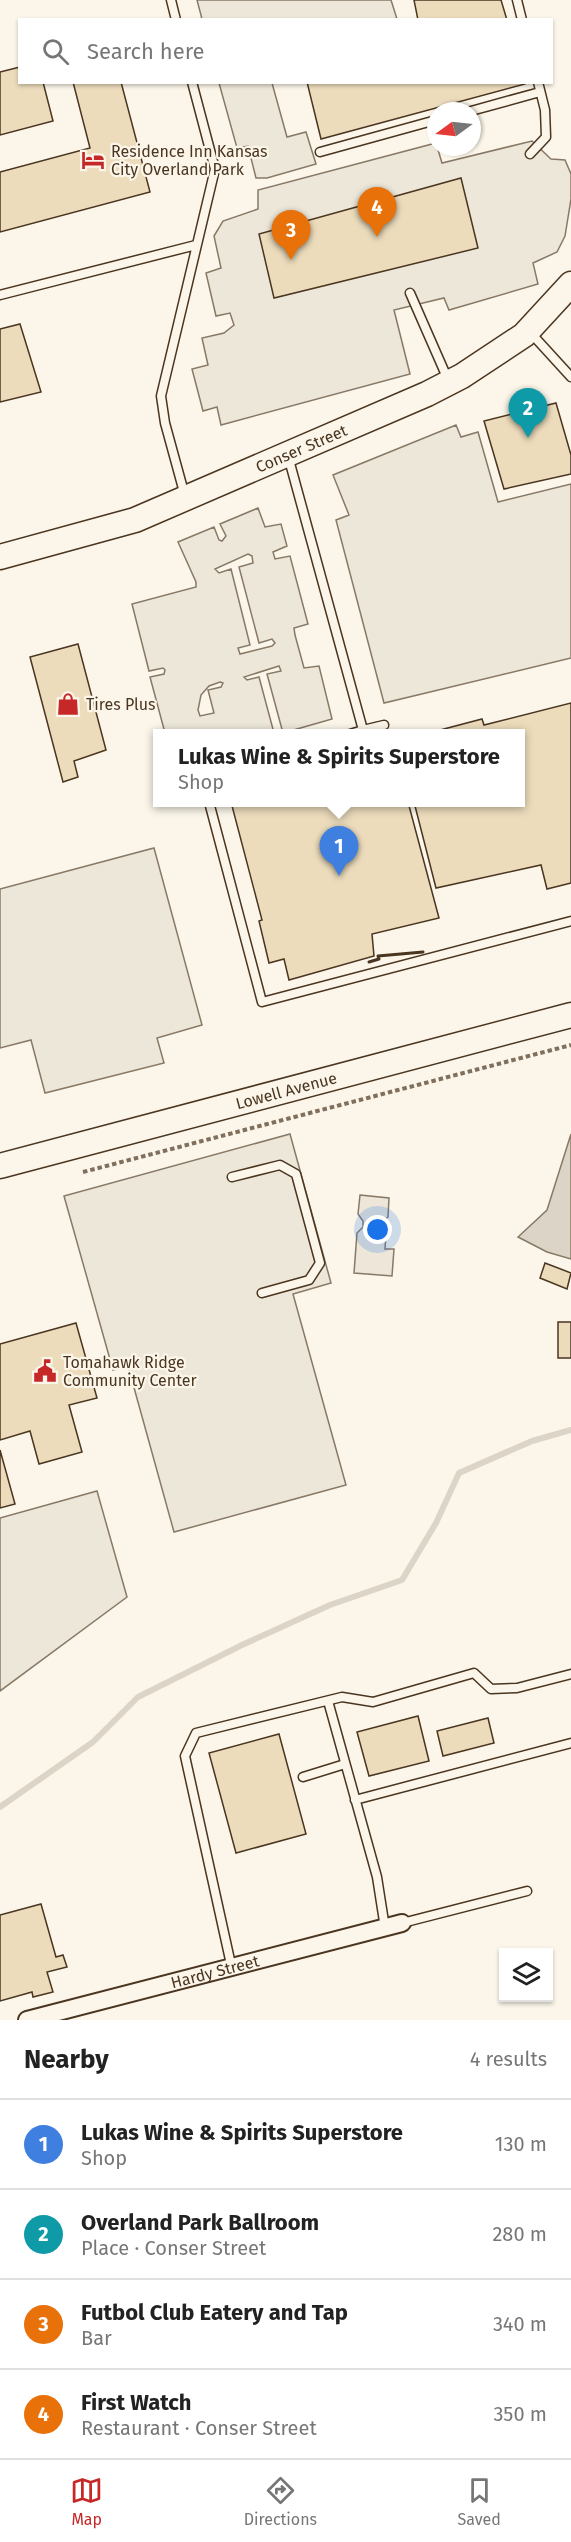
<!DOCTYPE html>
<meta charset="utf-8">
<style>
body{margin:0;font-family:"Fira Sans",sans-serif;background:#f6f6f6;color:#222}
.controls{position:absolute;right:18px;bottom:18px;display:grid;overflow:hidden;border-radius:0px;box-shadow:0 2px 4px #0004}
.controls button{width:54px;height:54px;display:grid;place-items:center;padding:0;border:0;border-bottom:2px solid #e0e0e0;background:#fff;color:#222;font:30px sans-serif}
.compass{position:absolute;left:427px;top:102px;width:54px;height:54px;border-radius:50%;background:#fff;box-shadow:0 2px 4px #0004;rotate:255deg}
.you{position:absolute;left:378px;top:1230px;width:21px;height:21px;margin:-15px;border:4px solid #fff;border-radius:50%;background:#1a73e8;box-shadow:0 0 0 9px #1a73e833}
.badge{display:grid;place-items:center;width:39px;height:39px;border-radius:50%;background:#c62828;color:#fff;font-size:20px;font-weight:700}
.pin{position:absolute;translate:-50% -50px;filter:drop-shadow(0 2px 3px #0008)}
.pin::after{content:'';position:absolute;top:32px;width:21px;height:18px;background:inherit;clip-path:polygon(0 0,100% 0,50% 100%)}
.popup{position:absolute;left:153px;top:729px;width:372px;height:78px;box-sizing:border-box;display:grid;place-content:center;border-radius:0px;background:#fff;filter:drop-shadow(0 2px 4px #0005);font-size:20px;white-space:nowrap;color:#767676}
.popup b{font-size:22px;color:#222}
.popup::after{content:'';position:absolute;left:50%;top:100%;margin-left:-12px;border:12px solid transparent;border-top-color:#fff}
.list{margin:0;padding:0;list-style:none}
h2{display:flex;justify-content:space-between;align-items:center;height:78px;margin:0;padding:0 24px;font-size:26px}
h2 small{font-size:20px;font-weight:400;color:#767676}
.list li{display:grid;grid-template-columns:39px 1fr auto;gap:18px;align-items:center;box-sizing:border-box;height:90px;padding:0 24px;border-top:2px solid #e0e0e0}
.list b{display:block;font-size:22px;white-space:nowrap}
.list p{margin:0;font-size:20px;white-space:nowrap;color:#767676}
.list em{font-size:20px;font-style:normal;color:#767676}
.icon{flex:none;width:33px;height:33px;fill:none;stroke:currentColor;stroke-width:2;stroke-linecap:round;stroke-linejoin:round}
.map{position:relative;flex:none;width:571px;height:2020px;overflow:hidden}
.search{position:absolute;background:#fff;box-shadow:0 2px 4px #0004;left:18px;right:18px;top:18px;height:66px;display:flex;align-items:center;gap:15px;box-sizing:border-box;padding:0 21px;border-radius:0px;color:#767676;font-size:22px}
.sheet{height:438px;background:#fff}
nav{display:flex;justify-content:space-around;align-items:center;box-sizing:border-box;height:84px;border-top:2px solid #e0e0e0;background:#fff;font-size:16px;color:#767676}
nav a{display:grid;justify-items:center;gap:3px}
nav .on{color:#c62828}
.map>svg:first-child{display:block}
.green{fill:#ede6d9;stroke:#887966;stroke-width:1.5}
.parking{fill:#ede7d9;stroke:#887966;stroke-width:1.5;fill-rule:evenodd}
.water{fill:#dcd4c6;stroke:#887966;stroke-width:1.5}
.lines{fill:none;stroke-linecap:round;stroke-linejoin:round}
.stream{stroke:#dcd4c6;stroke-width:6}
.building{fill:#ecdcbc;stroke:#4a3520;stroke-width:1.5}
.lane-casing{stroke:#4a3520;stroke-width:11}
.street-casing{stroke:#4a3520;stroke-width:20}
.secondary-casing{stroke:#4a3520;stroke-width:27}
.path{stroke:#7f6f5c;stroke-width:4;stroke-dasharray:4.5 3;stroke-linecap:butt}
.lane{stroke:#fbf6e9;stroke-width:8}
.street{stroke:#fbf6e9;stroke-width:16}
.secondary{stroke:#fbf6e9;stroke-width:24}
.wall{stroke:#4a3520;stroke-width:3}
.labels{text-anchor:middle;stroke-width:4.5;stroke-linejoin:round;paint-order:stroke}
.poi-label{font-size:16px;fill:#4a3520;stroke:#fbf6e9;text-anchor:start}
.street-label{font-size:16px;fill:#4a3520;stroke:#fbf6e9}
</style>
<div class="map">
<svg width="571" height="2020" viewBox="0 0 571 2020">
<rect width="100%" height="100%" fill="#fbf6e9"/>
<path class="green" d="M360 1195 389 1198 388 1217 382 1221 381 1229 386 1235 385 1249H394L392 1276 354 1273 357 1233 363 1227V1221L358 1214Z"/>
<path class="parking" d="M197 0H391L397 19H202Z
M219 83H272L287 137 306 132 316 164 267 178H256L248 146 237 148Z
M532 141 551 159 565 160 571 174V199L565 236 557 252 533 263 538 284 449 310 444 298 394 310 410 374 221 425 217 407 203 411 192 369 208 365 202 338 224 333 234 325 230 313 216 316 206 273 221 268 214 236 223 221 258 209V190L436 143 442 163Z
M456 425 461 437 478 432 498 502 571 484V658L384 703 336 520 349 515 333 475Z
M258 508 265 527 281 524 287 546 273 552 275 559 290 556 308 624 294 628 295 635 304 668 319 666 332 719 283 733 267 674 281 671 279 666 244 677 247 680 259 677 274 733H165L150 677 164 674 165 670 163 668 149 671 132 604 196 587V582L178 542 214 527 219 540 222 541 226 536 220 524ZM248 554 252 556 253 563 239 567 259 643 272 639 275 643 272 646 240 654 238 648 250 645 231 569 219 573 215 569ZM220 682 223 683 221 687 208 690 214 713 200 716 198 710 201 695 209 686Z
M154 848 202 1025 157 1038 164 1063 45 1093 31 1040 0 1048V889Z
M290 1134 331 1283 293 1294 346 1485 174 1532 128 1366 113 1370 64 1196Z
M97 1491 127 1597 0 1691V1518Z"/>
<path class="water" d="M571 1134V1259L547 1252 518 1237 547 1210Z"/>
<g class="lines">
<path class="stream" d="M0 1807 93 1742 138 1697 242 1645 330 1605 402 1580 436 1523 459 1473 532 1441 571 1430"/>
</g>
<path class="building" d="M414 0H501L507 20H418Z
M20 67V82H43L53 121 0 135V72Z
M73 82H121L150 192 0 232V172L90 148Z
M307 82H525V84L321 139Z
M461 178 478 248 274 298 259 234Z
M20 324 41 392 0 402V329Z
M556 403 571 455V474L504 489 484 421Z
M78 644 106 750 74 761 78 777 63 782 30 657Z
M571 703V883L547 889 541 865 436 888 414 802H520V734H425L482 719 484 725Z
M231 802H408L439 918 372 934 374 956 289 980 284 959 269 963 259 921 262 920Z
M545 1263 571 1273 567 1289 540 1278Z
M558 1322H571V1358H558Z
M76 1323 97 1398 69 1405 82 1452 39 1464 30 1431 0 1440V1344Z
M0 1450 15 1504 0 1508Z
M418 1716 429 1761 369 1776 357 1732Z
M488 1718 494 1743 443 1756 437 1731Z
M279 1734 306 1834 236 1853 209 1753Z
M41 1904 56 1957 63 1955 67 1967 47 1972 53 1992 33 1997 32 1992 0 2001V1915Z"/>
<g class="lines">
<g class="lane-casing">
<path id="lane" d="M171 0 176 20
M517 0 522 20
M471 111 540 92
M320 152 436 120
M530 154 546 137 545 110 538 82
M410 293 449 382
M0 295 196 245
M529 331 571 377
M288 456 363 730 384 725
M185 496 165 423 161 396 215 169 192 82
M350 734 363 730
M209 802 262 1002 571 921
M232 1177 280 1165 296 1174 320 1263 309 1280 262 1293
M328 1701 377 1877 385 1928
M303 1777 345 1764
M355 1800 571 1743
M402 1923 527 1891
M232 1969 185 1756 196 1733 342 1697 373 1702 474 1673 491 1689 517 1688 571 1674"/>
</g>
<g class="street-casing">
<g id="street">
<path id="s1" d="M27 2020 402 1923"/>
</g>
</g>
<g class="secondary-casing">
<g id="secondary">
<path id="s2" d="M0 557 135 520 427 394 462 376 524 335 571 284"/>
<path id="s3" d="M0 1166 571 1015"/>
</g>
</g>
<path class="path" d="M83 1172 571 1045"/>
<use href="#lane" class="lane"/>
<use href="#street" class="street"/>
<use href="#secondary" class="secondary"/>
<path class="wall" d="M369 962 379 959 378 956 423 952"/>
</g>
<defs>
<g id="hotel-bare" transform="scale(1.8)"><path d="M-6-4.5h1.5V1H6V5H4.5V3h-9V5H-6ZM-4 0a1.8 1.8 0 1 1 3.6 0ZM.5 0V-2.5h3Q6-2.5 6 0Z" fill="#c62828" stroke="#fbf6e9" stroke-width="2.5" paint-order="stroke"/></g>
<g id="shop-bare" transform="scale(1.8)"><path d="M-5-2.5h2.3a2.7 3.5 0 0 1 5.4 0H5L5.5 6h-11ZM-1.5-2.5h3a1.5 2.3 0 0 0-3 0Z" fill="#c62828" stroke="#fbf6e9" stroke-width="2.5" paint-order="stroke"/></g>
<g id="civic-bare" transform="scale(1.8)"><path d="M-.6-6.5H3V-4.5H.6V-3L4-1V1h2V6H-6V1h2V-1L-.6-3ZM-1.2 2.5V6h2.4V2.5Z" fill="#c62828" stroke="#fbf6e9" stroke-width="2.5" paint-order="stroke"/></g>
</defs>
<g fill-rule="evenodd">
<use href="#hotel-bare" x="93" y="160"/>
<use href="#shop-bare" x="68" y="704"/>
<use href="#civic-bare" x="45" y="1371"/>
</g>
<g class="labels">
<g class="poi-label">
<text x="111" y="157">Residence Inn Kansas<tspan x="111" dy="18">City Overland Park</tspan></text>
<text x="86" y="710">Tires Plus</text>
<text x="63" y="1368">Tomahawk Ridge<tspan x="63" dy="18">Community Center</tspan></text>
</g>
<g class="street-label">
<text dy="6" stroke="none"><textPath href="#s2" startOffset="321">Conser Street</textPath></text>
<text dy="6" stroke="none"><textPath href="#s3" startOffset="296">Lowell Avenue</textPath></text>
<text dy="6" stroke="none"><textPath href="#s1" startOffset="194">Hardy Street</textPath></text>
</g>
</g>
</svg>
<div class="controls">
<button><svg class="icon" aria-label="layers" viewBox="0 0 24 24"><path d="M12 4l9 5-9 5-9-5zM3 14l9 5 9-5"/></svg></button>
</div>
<svg class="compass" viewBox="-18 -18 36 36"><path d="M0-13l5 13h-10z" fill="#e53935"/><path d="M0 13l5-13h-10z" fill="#767676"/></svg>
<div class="you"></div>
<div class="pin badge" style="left:339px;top:876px;background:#3f7fe0">1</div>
<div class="popup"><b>Lukas Wine &amp; Spirits Superstore</b>Shop</div>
<div class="pin badge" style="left:528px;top:438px;background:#0f9aa8">2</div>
<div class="pin badge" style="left:291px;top:260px;background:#e8710a">3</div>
<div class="pin badge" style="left:377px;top:237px;background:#e8710a">4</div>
<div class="search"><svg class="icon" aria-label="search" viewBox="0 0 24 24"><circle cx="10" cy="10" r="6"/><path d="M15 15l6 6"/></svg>Search here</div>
</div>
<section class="sheet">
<h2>Nearby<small>4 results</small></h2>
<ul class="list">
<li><span class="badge" style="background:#3f7fe0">1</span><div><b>Lukas Wine &amp; Spirits Superstore</b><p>Shop</p></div><em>130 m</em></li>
<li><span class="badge" style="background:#0f9aa8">2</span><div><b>Overland Park Ballroom</b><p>Place · Conser Street</p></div><em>280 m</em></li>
<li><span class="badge" style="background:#e8710a">3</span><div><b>Futbol Club Eatery and Tap</b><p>Bar</p></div><em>340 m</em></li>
<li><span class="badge" style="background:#e8710a">4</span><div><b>First Watch</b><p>Restaurant · Conser Street</p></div><em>350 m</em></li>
</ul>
</section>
<nav>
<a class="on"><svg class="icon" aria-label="map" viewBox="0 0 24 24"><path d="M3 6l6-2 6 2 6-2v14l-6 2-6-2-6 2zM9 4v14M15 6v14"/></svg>Map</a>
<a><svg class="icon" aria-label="directions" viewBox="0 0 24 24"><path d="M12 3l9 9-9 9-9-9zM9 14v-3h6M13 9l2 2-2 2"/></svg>Directions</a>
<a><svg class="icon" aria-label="saved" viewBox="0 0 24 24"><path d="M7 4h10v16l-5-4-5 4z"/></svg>Saved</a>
</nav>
